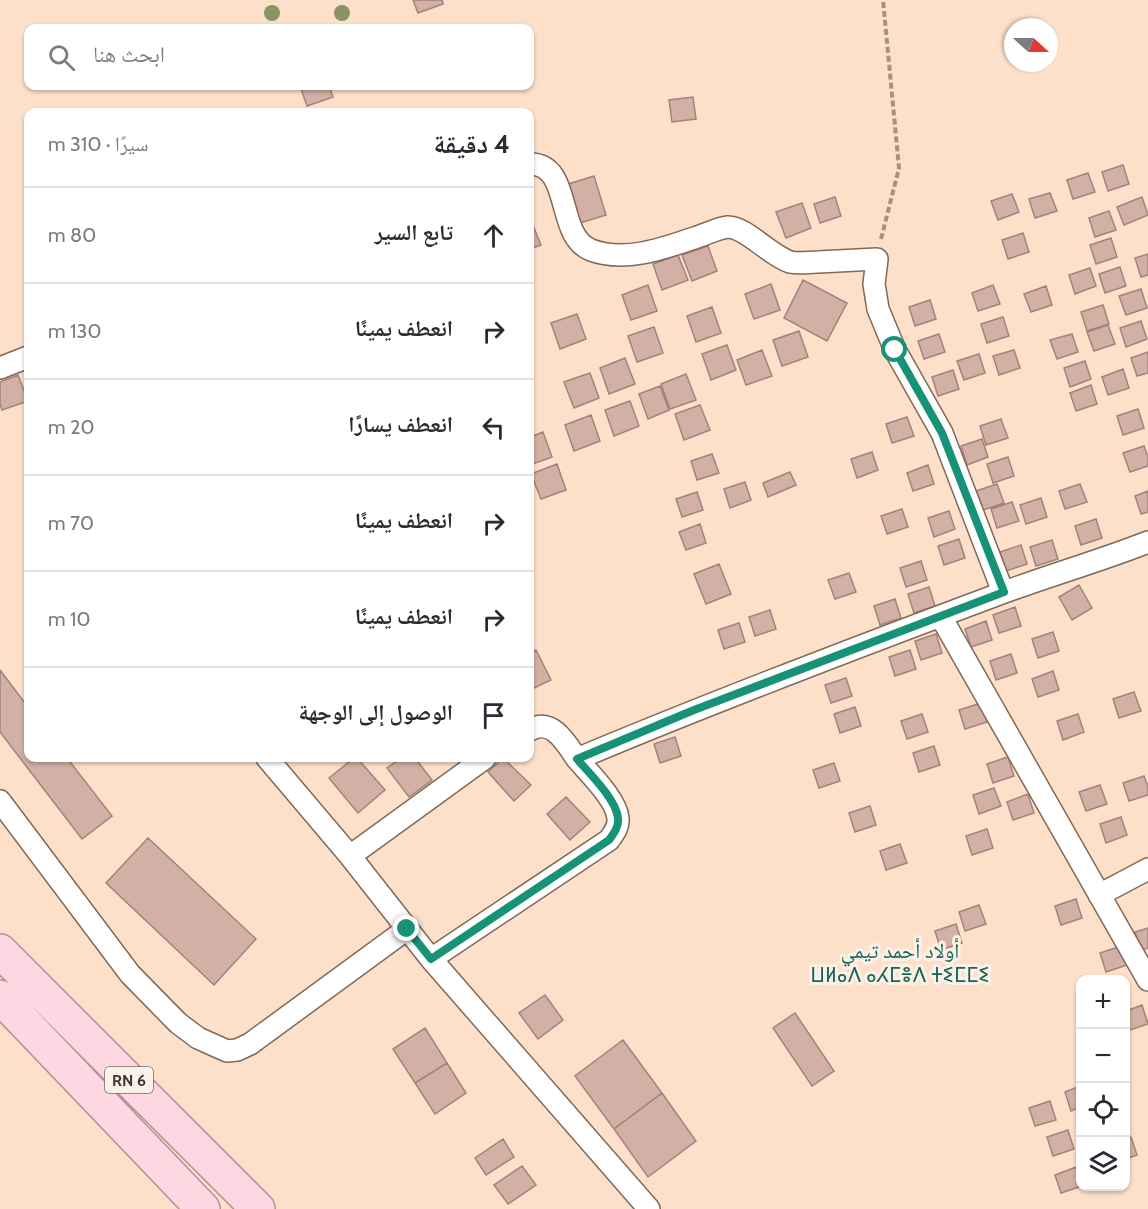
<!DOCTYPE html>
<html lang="ar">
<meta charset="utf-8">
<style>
body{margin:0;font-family:Cabin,"Noto Naskh Arabic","Noto Sans Tifinagh",sans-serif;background:#f2f2f3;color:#2b2b33;direction:rtl}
.controls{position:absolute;right:18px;bottom:18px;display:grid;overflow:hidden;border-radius:12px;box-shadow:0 2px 4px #0004}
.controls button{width:54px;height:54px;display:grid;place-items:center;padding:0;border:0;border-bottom:2px solid #e1e1e2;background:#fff;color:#2b2b33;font:30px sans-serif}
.compass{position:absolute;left:1004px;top:18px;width:54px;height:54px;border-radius:50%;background:#fff;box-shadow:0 2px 4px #0004;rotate:111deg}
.stop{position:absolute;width:18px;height:18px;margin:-14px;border:4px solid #189277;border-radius:50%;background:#fff}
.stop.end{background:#189277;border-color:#fff;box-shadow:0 2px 6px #0008}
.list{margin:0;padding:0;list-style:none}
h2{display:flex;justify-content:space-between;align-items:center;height:78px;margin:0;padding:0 24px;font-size:26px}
h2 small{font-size:20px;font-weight:400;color:#7c7c81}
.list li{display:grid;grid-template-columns:39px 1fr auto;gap:18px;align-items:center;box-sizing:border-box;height:96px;padding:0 24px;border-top:2px solid #e1e1e2}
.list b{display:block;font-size:22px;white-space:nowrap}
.list em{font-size:20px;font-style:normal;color:#7c7c81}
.icon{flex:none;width:33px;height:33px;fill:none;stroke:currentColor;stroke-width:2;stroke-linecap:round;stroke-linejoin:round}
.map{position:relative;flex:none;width:1148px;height:1209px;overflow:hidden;direction:ltr}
.search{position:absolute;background:#fff;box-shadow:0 2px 4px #0004;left:24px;top:24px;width:510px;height:66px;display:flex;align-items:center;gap:15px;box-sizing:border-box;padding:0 21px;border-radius:12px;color:#7c7c81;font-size:22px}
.panel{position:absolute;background:#fff;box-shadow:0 2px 4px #0004;left:24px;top:108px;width:510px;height:654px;border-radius:12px;direction:rtl}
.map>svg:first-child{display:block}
.building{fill:#d2b0a6;stroke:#a38379;stroke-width:1.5}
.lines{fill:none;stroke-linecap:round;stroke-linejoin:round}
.street-casing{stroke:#826956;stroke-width:24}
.primary-casing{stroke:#ba8d95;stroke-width:36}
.path{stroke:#a69282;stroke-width:4;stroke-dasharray:6 3;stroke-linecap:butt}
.street{stroke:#fff;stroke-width:21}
.primary{stroke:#fdd7e1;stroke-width:33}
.tree{fill:#8a9463}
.route{stroke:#189277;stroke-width:8}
.labels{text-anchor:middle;stroke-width:6;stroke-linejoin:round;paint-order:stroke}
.shield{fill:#fcf1e8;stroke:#786d65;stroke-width:1.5}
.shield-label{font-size:16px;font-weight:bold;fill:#40352d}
.quarter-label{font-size:21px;fill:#176654;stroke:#fcf1e8}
</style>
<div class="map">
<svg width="1148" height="1209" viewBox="0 0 1148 1209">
<rect width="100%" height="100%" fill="#fce0ca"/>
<path class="building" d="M413 0H442L443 4 418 13Z
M300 86H329L333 97 307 106Z
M693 97 696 119 672 122 669 100Z
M1123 165 1129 184 1108 191 1102 172Z
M1088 173 1095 192 1073 199 1067 180Z
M594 176 606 215 580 223 568 184Z
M1050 193 1057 211 1035 218 1029 199Z
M1012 194 1019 212 998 220 991 201Z
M835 197 841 216 820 223 814 204Z
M1142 197 1148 215 1124 225 1117 207Z
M802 203 811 228 786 238 776 212Z
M1109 211 1116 230 1095 237 1089 218Z
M530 218 541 245 530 249Z
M1023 233 1029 252 1008 259 1002 240Z
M1111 238 1117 257 1096 264 1090 245Z
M708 246 717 271 692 281 682 255Z
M1148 254V275L1141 277 1135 258Z
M678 255 688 280 662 290 653 264Z
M1120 267 1126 286 1105 293 1099 274Z
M1090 268 1096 286 1075 294 1069 275Z
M803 280 847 303 827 341 784 318Z
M771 284 780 310 754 319 745 294Z
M648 285 657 311 631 320 622 295Z
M993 285 1000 304 978 311 972 293Z
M1046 286 1052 305 1031 312 1024 294Z
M1141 289 1147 308 1126 315 1119 296Z
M930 300 936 319 915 326 909 307Z
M1103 305 1109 324 1087 331 1081 312Z
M712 307 721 333 696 342 687 316Z
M577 314 586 339 560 349 551 323Z
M1003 317 1009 336 987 343 981 324Z
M1141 321 1147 339 1126 347 1120 328Z
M1108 325 1115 344 1094 351 1087 332Z
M654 327 663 353 637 362 628 336Z
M799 331 808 357 782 366 773 340Z
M939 334 945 352 924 359 918 341Z
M1072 334 1078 352 1057 359 1050 340Z
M727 345 736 370 711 380 702 354Z
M762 350 772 376 746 385 737 360Z
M1014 350 1020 368 999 375 993 356Z
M1148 352V373L1137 376 1131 358Z
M979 354 985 373 964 380 957 361Z
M625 358 635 384 609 394 600 368Z
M1085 361 1091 379 1070 387 1064 368Z
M1123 369 1129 388 1108 395 1102 377Z
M953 370 959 389 938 396 932 377Z
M590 373 599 398 574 408 564 382Z
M686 374 696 400 670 409 661 384Z
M18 375 28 401 2 410 0 404V382Z
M1091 385 1097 404 1076 411 1070 393Z
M660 386 669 410 648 419 639 394Z
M630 401 639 426 614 436 605 410Z
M700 405 710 430 684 440 675 414Z
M1138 409 1144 428 1123 435 1117 416Z
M591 415 600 441 574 451 565 425Z
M907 417 914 436 892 443 886 424Z
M1001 419 1008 438 986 445 980 426Z
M543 432 552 457 530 465V437Z
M982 439 988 457 967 465 961 446Z
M1144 446 1148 457V466L1130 472 1123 453Z
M872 452 878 470 857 478 851 459Z
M712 454 719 473 697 480 691 461Z
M1008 457 1014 476 993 483 987 464Z
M557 464 566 490 541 499 531 474Z
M928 465 934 484 913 491 907 473Z
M790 472 796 485 768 497 763 483Z
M745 482 751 500 730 508 724 489Z
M997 484 1004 503 983 510 976 491Z
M1080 484 1087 502 1065 509 1059 491Z
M1148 491V512L1141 514 1135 496Z
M697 492 703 510 682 517 676 499Z
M1041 498 1047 517 1026 524 1020 505Z
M1012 502 1019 521 997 528 991 509Z
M902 509 908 527 887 534 881 516Z
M949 511 955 529 934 537 928 518Z
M1096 519 1102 538 1081 545 1075 526Z
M700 524 706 543 686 550 679 532Z
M959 539 965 558 944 565 938 546Z
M1052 540 1058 559 1036 566 1030 547Z
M1021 545 1027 564 1006 571 1000 552Z
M921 561 927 580 906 587 900 568Z
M719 564 731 594 706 604 694 574Z
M849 573 856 592 835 599 828 580Z
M1079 585 1092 608 1072 620 1059 597Z
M929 587 935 606 914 613 908 594Z
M895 599 901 618 880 625 874 606Z
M1015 607 1021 626 999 633 993 615Z
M770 610 776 629 755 636 749 617Z
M986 621 992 640 971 647 965 629Z
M739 623 745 642 724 649 718 630Z
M1053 632 1059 651 1038 658 1032 639Z
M936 634 942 653 921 660 915 641Z
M536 650 551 680 530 690V653Z
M910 650 916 669 895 676 889 657Z
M1011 654 1017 673 996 680 990 661Z
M0 670 28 707V758H67L112 816 82 839 0 732Z
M1053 671 1059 690 1038 697 1032 679Z
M846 678 852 696 831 703 825 685Z
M1134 692 1141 711 1119 718 1113 699Z
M981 703 987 722 965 729 959 710Z
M855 707 861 726 840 733 834 714Z
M922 714 928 732 907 739 901 721Z
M1078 714 1084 732 1063 740 1057 721Z
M675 737 681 756 660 763 654 744Z
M934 746 940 765 919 772 913 753Z
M1008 757 1014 776 993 783 987 764Z
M354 758H357L385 790 358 813 329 778Z
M401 758H415L432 780 409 797 387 768Z
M503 758 531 785 514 801 488 772Z
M834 763 840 781 819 788 813 770Z
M1144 776 1148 787V795L1129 801 1123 783Z
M1100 785 1107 804 1086 811 1079 792Z
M994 788 1001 806 979 814 973 795Z
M1028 794 1034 813 1013 820 1007 802Z
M566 797 590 822 570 840 547 814Z
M870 806 876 825 855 832 849 813Z
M1121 817 1127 835 1106 843 1100 824Z
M987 829 993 848 972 855 966 836Z
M148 838 256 939 214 985 106 883Z
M900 844 907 863 886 870 880 851Z
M1076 899 1082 918 1061 925 1055 906Z
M979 905 986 924 965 931 959 912Z
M956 924 962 943 941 950 935 931Z
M1148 928V948L1141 951 1135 932Z
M1121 946 1127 965 1106 972 1100 953Z
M545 995 563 1020 538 1039 519 1013Z
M1142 1005 1148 1024 1127 1031 1126 1011Z
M795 1013 834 1071 812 1086 773 1028Z
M425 1028 447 1063 415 1083 393 1049Z
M623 1040 662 1093 614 1129 575 1076Z
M447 1063 466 1093 435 1114 415 1083Z
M1080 1086V1107L1071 1111 1065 1092Z
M662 1093 696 1141 648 1177 614 1129Z
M1050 1101 1056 1120 1035 1126 1029 1108Z
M1068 1130 1074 1149 1053 1156 1047 1137Z
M1131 1137 1137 1155 1126 1159V1139Z
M503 1139 514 1157 486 1175 475 1158Z
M522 1166 536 1185 508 1204 494 1185Z
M1076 1167 1082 1186 1061 1193 1055 1175Z"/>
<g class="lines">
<g class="street-casing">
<path id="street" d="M530 164C573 164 555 236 591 250 625 263 665 248 697 237 707 234 718 228 728 227 746 227 769 255 790 262 799 264 809 262 818 262 837 261 857 260 877 259L874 284 878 309 895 350 942 433 1003 592
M0 368 28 357
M941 617 1148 980
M530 730C552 717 566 743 577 759
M267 758 350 856
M485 758 350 856 431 959 649 1209
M0 801 130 974 178 1023 198 1038 227 1051 237 1050 250 1044 407 929
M1099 895 1148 869
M431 959 609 840C614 833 619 827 618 818 616 799 589 773 577 759 717 700 860 646 1002 593 1050 575 1100 561 1148 542"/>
</g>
<g class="primary-casing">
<path id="primary" d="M0 951 258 1209
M0 997 203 1209"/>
</g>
<path class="path" d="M881 239 899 168 883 0"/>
<use href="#street" class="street"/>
<use href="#primary" class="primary"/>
</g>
<g class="tree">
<circle cx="272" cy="13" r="8"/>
<circle cx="342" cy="13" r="8"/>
</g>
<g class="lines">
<path class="route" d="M407 929 431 959 609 840C614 833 619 827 618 818 616 799 589 773 577 759L694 710 1004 592 942 433 895 350"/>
</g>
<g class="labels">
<rect class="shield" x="105" y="1067" width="48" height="26" rx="4.5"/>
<g class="shield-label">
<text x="129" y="1086">RN 6</text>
</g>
<g class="quarter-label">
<text x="900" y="958">أولاد أحمد تيمي<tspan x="900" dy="24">ⵡⵍⴰⴷ ⴰⵃⵎⴻⴷ ⵜⵉⵎⵎⵉ</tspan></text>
</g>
</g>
</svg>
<div class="controls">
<button>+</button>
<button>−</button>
<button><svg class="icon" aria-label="locate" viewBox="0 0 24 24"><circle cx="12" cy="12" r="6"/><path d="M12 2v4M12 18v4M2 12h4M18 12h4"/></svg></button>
<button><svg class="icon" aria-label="layers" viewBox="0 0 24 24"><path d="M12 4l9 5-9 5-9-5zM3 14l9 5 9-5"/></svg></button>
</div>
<svg class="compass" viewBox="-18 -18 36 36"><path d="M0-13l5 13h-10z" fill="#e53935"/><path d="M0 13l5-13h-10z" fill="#7c7c81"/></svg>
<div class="stop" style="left:895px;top:350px"></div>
<div class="stop end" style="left:407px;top:929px"></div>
<div class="search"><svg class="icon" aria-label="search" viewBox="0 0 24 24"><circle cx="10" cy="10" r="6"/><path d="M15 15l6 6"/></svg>ابحث هنا</div>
<section class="panel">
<h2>4 دقيقة<small>سيرًا · 310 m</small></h2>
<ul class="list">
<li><svg class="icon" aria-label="ahead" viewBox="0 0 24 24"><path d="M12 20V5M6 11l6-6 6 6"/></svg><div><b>تابع السير</b></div><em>80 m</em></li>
<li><svg class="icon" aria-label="right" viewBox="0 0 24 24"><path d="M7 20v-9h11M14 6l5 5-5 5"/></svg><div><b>انعطف يمينًا</b></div><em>130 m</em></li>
<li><svg class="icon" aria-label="left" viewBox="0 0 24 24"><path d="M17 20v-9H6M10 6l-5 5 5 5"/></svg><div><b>انعطف يسارًا</b></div><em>20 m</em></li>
<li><svg class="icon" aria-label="right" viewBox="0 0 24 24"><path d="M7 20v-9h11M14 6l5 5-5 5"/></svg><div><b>انعطف يمينًا</b></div><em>70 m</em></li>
<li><svg class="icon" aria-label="right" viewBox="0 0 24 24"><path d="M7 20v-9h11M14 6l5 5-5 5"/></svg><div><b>انعطف يمينًا</b></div><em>10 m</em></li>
<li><svg class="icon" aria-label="arrive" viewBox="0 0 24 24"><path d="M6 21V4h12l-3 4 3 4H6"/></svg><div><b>الوصول إلى الوجهة</b></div></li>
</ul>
</section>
</div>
